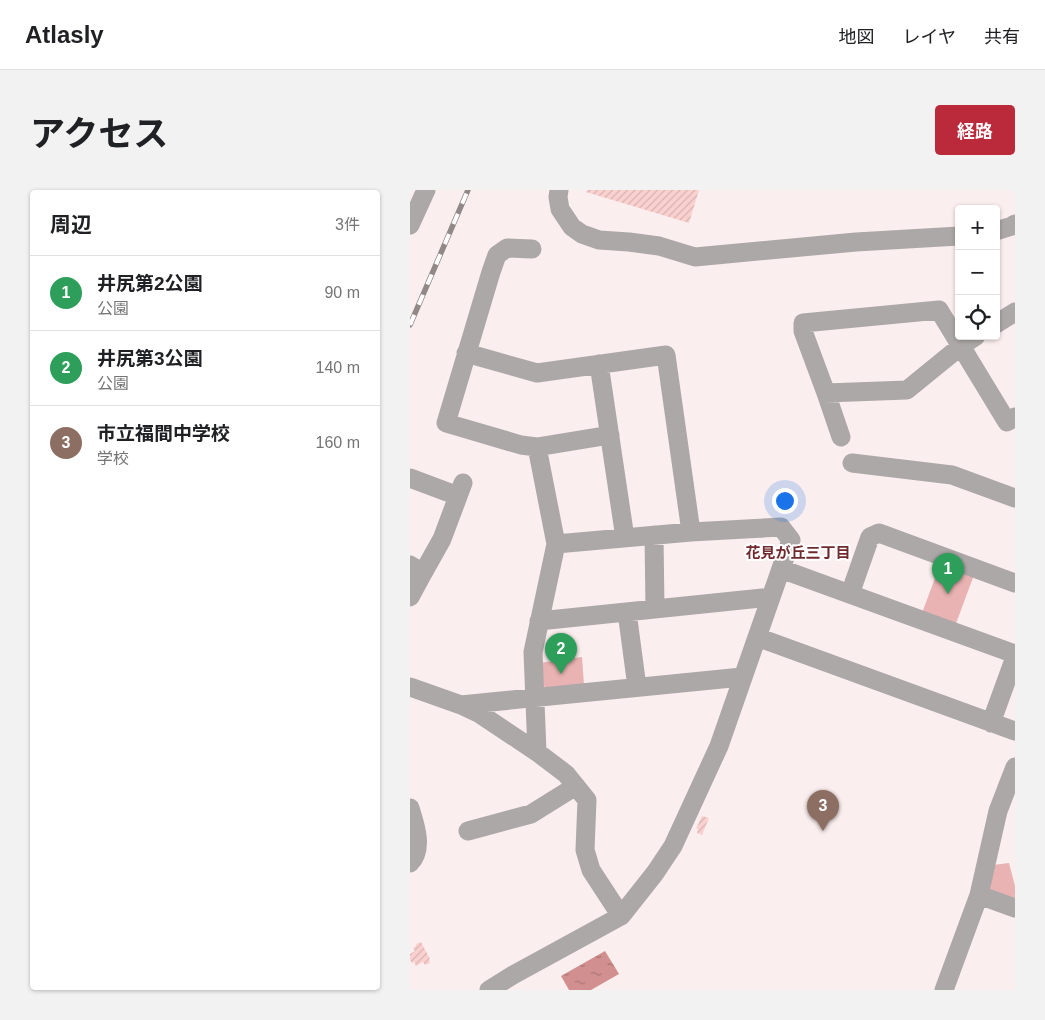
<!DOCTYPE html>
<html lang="ja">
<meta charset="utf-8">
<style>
body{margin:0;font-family:Arial,"Noto Sans JP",sans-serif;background:#f2f2f2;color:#202124}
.controls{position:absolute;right:15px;top:15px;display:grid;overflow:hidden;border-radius:5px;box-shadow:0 1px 4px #0004}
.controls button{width:45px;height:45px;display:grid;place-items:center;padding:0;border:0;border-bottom:1px solid #e0e0e0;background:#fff;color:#202124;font:25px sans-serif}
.you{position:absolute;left:374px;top:310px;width:18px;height:18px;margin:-12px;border:4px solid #fff;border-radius:50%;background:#1a73e8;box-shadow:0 0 0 8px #1a73e833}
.badge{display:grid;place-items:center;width:32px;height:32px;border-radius:50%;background:#bb2a3b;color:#fff;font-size:16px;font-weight:700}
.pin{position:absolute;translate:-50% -41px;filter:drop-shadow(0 1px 2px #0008)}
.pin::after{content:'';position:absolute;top:26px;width:18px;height:15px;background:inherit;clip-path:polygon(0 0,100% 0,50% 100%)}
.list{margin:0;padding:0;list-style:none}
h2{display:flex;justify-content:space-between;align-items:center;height:65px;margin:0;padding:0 20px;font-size:21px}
h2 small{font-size:16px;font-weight:400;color:#757577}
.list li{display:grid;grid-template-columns:32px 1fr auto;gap:15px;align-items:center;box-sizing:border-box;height:75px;padding:0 20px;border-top:1px solid #e0e0e0}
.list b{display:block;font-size:19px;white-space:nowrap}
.list p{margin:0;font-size:16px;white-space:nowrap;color:#757577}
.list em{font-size:16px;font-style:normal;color:#757577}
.icon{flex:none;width:28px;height:28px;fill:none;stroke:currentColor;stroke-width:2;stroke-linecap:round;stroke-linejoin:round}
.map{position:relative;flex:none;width:605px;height:800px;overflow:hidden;border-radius:5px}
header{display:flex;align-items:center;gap:30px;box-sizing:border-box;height:70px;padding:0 25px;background:#fff;border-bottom:1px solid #e0e0e0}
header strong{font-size:24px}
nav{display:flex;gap:28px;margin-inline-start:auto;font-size:18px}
.intro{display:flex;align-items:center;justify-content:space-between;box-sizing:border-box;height:120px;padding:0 30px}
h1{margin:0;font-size:35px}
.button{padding:12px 22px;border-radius:5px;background:#bb2a3b;color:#fff;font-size:18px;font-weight:700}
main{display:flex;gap:30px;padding:0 30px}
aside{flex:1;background:#fff;border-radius:5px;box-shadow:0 1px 4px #0004}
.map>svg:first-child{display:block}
.park{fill:#e8b3b2}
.water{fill:url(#water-ripples)}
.building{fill:url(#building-hatch)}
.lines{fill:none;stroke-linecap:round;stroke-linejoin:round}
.minor{stroke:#ada8a8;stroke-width:19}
.rail-casing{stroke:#918888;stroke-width:5.5}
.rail{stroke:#fff;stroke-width:4;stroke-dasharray:11;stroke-linecap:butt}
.labels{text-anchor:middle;stroke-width:4;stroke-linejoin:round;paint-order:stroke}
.neighbourhood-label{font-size:15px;font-weight:bold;fill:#702a2d;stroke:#fff}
</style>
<header>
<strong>Atlasly</strong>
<nav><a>地図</a><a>レイヤ</a><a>共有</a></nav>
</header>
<div class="intro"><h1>アクセス</h1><a class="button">経路</a></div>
<main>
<aside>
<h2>周辺<small>3件</small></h2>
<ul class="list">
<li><span class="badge" style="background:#2e9e5b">1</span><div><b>井尻第2公園</b><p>公園</p></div><em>90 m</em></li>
<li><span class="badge" style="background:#2e9e5b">2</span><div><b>井尻第3公園</b><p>公園</p></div><em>140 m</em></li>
<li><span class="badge" style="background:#8d6e63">3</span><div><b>市立福間中学校</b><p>学校</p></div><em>160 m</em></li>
</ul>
</aside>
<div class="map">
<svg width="605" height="800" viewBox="0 0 605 800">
<defs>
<pattern id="water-ripples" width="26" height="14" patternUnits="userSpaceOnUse" patternTransform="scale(1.25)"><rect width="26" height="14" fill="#d1908f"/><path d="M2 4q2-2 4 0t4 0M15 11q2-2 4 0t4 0" fill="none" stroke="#a87473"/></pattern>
<pattern id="building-hatch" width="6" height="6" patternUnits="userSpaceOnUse" patternTransform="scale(1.25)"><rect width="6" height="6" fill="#fbd1d0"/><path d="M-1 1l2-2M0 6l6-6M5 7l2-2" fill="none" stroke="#d6b2b1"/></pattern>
</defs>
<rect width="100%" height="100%" fill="#fbeeee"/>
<path class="park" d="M531 372 564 385 545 436 512 423Z
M172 467 174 495 137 498 131 495 129 473Z
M599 673 605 696V710L582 702 578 695 583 675Z"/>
<path class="water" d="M195 761 209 784 181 800H159L151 786Z"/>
<path class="building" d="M177 0H289L279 33 176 2Z
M292 626 299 628 292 645 287 643 288 639H286Z
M11 752 20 769H19L20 773 15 775 13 772 6 776 4 772 2 773 0 770V764L5 761 3 758 6 756V754Z"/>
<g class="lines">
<path class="minor" d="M149 0 148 7 150 19 162 37 172 44 189 50 219 52 249 56 285 67 446 52 549 46
M0 35 16 0
M586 41 602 36 605 34
M122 59 97 58 87 65 81 82 36 233 111 255 127 257 200 245
M586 134 605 122
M566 146 551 156 497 200 416 203 393 141V133L529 120 597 232 605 227
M56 163 127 183 256 165 281 342
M189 174 215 348
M416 203 431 247
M127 257 146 354
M442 273 542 285 605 308
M0 288 48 306
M244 345 245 419
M0 375 13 383 0 407
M371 379 605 464
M13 383 32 349 53 293
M440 404 460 347 469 343 605 393
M217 422 227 497
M129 431 361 407
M347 447 605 541
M0 497 51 515 70 524 127 562 156 584 177 610 175 660 181 680 211 726
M51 515 332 487
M581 533 605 467
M0 618C5 634 14 659 0 673
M58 641 121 624 166 596
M569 705 605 718
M79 800 103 785 211 726 245 683 263 656 309 556 381 350 371 337 281 342 146 354 123 462 127 562
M534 800 569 705 588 621 605 577"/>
<g class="rail-casing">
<path id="rail" d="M0 135 58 0"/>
</g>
<use href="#rail" class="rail"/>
</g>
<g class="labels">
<g class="neighbourhood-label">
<text x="388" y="368">花見が丘三丁目</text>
</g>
</g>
</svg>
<div class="controls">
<button>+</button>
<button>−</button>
<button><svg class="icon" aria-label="locate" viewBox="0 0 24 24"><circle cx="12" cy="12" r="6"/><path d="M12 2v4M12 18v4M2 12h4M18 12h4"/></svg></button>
</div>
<div class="you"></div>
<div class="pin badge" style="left:538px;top:404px;background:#2e9e5b">1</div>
<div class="pin badge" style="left:151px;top:484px;background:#2e9e5b">2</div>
<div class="pin badge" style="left:413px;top:641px;background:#8d6e63">3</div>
</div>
</main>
